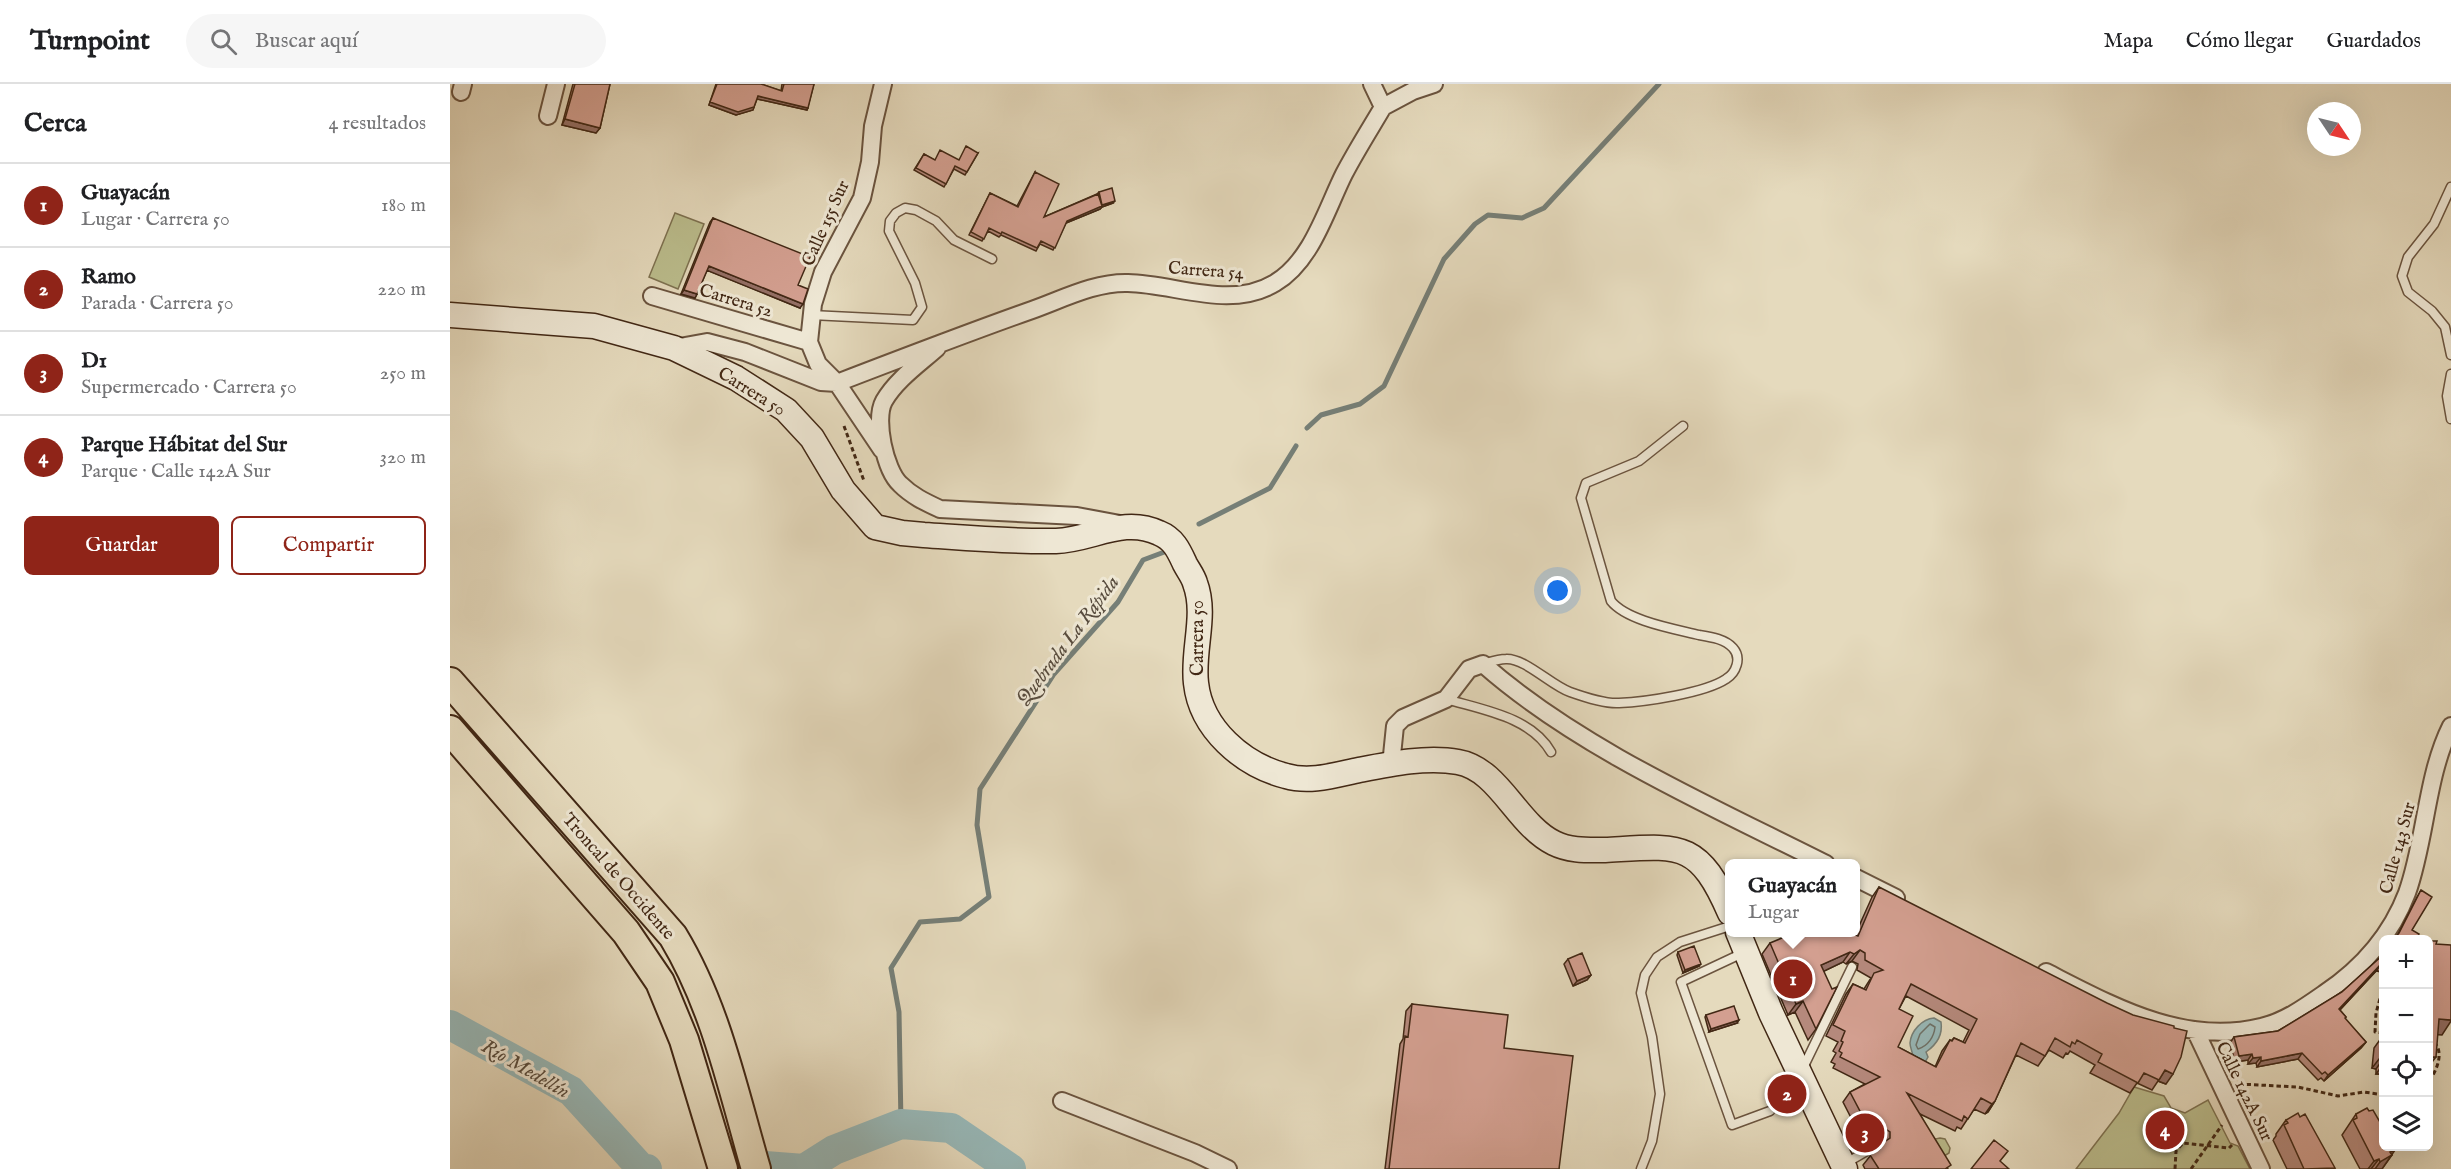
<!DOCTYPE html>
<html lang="es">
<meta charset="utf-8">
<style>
body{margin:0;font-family:"IM FELL English",serif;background:#f6f6f6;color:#202124}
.controls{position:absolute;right:18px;bottom:18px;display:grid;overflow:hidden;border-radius:9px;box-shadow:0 6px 24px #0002}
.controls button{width:54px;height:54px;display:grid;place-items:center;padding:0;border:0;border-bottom:2px solid #e0e0e0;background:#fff;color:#202124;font:30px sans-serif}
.compass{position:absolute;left:1857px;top:18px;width:54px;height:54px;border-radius:50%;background:#fff;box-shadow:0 6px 24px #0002;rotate:125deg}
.you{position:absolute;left:1108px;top:507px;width:21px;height:21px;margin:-15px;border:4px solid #fff;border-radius:50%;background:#1a73e8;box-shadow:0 0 0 9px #1a73e833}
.badge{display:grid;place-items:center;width:39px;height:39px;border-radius:50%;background:#8f2418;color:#fff;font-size:20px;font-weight:700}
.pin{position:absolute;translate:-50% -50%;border:3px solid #fff;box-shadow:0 2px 6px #0006}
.popup{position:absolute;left:1275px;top:775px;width:135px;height:78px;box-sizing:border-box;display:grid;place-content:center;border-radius:9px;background:#fff;filter:drop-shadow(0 2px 4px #0005);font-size:20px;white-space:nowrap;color:#757577}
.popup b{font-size:22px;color:#202124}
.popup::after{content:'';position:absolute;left:50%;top:100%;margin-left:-12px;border:12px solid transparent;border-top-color:#fff}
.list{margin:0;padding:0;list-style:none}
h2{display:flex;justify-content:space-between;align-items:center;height:78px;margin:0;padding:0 24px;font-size:26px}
h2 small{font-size:20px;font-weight:400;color:#757577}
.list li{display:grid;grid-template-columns:39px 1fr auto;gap:18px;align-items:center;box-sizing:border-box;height:84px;padding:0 24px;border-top:2px solid #e0e0e0}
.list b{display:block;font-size:22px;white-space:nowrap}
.list p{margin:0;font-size:20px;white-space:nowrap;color:#757577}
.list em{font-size:20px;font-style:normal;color:#757577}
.actions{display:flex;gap:12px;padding:18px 24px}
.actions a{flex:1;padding:14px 0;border:2px solid #8f2418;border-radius:9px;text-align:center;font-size:21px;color:#8f2418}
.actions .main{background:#8f2418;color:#fff}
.icon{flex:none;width:33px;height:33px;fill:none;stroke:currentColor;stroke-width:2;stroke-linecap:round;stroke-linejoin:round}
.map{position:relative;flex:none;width:2001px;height:1085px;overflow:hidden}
header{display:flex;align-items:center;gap:36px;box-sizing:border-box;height:84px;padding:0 30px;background:#fff;border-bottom:2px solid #e0e0e0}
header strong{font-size:28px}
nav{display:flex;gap:33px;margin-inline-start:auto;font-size:21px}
.search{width:420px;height:54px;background:#f6f6f6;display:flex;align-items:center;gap:15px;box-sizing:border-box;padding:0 21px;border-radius:33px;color:#757577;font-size:22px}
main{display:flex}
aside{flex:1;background:#fff}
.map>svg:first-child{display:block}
.green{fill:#bbbd8d;stroke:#7e7251;stroke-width:1.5}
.water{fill:#98b9b9;stroke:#767f77;stroke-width:1.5}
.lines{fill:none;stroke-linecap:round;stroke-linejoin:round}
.shore{stroke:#6d7067;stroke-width:1.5}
.stream{stroke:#767f77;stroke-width:5}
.river{stroke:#98b9b9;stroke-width:30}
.service-casing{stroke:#6b543f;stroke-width:11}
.minor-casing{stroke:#6b543f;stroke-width:20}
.secondary-casing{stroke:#422815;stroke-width:27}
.trunk-casing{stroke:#422815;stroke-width:32}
.path{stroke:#422815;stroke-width:3;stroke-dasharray:4.5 3;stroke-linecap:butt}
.service{stroke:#eee7d4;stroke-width:8}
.minor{stroke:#eee7d4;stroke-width:16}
.secondary{stroke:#eee7d4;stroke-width:24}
.trunk{stroke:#e5dabd;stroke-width:28}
.wall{fill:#b5897c;stroke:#422815;stroke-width:1.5;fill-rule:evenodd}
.shaded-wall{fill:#946f65;stroke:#422815;stroke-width:1.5}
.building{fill:#d39f90;stroke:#422815;stroke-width:1.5;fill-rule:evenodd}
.labels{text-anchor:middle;stroke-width:6;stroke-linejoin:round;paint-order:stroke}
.street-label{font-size:18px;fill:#422815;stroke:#eee7d4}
.water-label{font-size:20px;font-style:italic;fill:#584c3e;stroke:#eee7d4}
</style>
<header>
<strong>Turnpoint</strong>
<div class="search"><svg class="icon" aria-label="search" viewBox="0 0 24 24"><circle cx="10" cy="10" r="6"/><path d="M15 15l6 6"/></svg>Buscar aquí</div>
<nav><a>Mapa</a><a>Cómo llegar</a><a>Guardados</a></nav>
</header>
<main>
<aside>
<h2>Cerca<small>4 resultados</small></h2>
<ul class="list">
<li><span class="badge">1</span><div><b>Guayacán</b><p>Lugar · Carrera 50</p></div><em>180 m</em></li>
<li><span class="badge">2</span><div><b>Ramo</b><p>Parada · Carrera 50</p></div><em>220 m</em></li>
<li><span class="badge">3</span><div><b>D1</b><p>Supermercado · Carrera 50</p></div><em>250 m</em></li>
<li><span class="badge">4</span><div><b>Parque Hábitat del Sur</b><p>Parque · Calle 142A Sur</p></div><em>320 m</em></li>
</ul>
<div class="actions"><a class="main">Guardar</a><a>Compartir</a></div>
</aside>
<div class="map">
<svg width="2001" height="1085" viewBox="0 0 2001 1085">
<rect width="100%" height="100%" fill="#e5dabd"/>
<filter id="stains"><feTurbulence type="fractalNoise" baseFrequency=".00333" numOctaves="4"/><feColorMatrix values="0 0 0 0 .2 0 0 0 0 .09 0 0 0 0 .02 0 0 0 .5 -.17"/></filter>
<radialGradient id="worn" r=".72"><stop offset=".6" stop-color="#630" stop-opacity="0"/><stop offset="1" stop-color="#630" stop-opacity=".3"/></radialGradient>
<path class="green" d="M225 129 254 140 228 205 199 193Z
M1684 1003 1714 1012 1721 1024 1735 1029 1758 1016 1780 1059 1788 1062 1800 1085H1626L1669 1029Z
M1490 1054 1495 1055 1500 1064 1499 1069 1491 1074 1485 1055Z"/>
<path class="water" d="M1484 934 1491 938C1493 951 1486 961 1476 968L1478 973 1474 980 1463 973C1463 969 1460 964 1460 959 1461 947 1472 935 1484 934Z"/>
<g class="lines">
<path class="shore" d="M1480 940 1485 943C1484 953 1478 962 1468 965L1466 961 1470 950Z"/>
<path class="stream" d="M857 344 871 331 910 320 934 302 994 175 1025 140 1038 131 1072 134 1094 124 1209 0
M749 440 820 404 846 362
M451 1040 449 928 441 884 470 838 510 835 539 813 527 741 530 705 604 590 668 518 693 476 717 467"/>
<path class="river" d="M0 941 121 1007 192 1085H197
M280 1085 315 1082 354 1085 384 1066 451 1040 501 1044 561 1085"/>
<g class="service-casing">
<path id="service" d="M2001 103 1984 140 1958 173 1952 192 1958 208 1982 227 1995 243 2001 271
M361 231 463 236 472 223 465 199 439 147 440 137 446 129 455 124 466 126 486 137 504 156 542 175
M2001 290 1997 312 2001 335
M1033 580C1040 578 1048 575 1056 575 1075 574 1102 602 1120 608 1134 613 1155 620 1169 619 1195 618 1255 609 1276 595 1286 589 1292 574 1283 564 1275 555 1261 553 1249 551 1225 545 1177 537 1161 517L1131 414 1136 399 1189 377 1233 342
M996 615C1033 626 1081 633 1101 668
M1295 868 1231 898 1282 1041 1320 1027
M1352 986 1402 883
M1396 1079 1427 1061
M1191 1085 1202 1057 1210 1010 1202 953 1191 909 1195 891 1207 873 1230 858 1280 842"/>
</g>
<g class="minor-casing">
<path id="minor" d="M11 8 13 0
M933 23 963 7 984 0
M98 32 106 0
M202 212 359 258
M224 264 257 258 295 268 371 298 387 299C452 274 517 249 582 226 613 215 645 198 678 199 726 200 780 226 825 199 862 177 876 126 894 90 906 67 920 45 933 23L922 0
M487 264C469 280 446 296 434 317 424 335 435 386 450 400 462 412 475 418 490 425L627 432 670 440
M432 366 387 299 368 280 359 258 363 220 373 188 412 114 420 78 423 42 433 0
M941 681 945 642 953 634 996 615 1019 585 1033 580C1128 664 1263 723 1376 780
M1406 794 1446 814
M1596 888C1663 922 1733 962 1811 943 1834 938 1855 923 1875 909 1912 884 1941 851 1957 809 1976 756 1976 692 2001 642
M1745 946 1811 1085
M612 1017 745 1069 778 1085"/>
</g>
<g class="secondary-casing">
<path id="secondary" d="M0 231 144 242 224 264 286 294 336 326 362 354 393 406 425 443 452 449 474 451C518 454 562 458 606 457 642 456 673 432 709 449 724 455 729 467 735 480 738 486 743 492 745 499 757 531 742 566 746 599 751 645 793 681 836 692 860 699 885 691 909 686 939 680 977 672 1008 678 1049 685 1067 741 1104 759 1120 767 1137 766 1155 766 1229 762 1248 755 1280 829
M1288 848 1321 929 1395 1085"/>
</g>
<g class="trunk-casing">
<path id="trunk" d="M0 598 223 852C266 923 283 1006 306 1085
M0 646 176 848 210 898 234 956 273 1085"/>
</g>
<path class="path" d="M394 342 414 397
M1934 909 1931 911 1926 929 1925 948 1934 949
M1978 954C1997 963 1988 985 1978 999
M1789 1000 1848 1003 1888 1012 1914 1008 1934 1011
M1725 1085 1726 1067 1733 1059 1779 1064 1782 1061
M1741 1085 1772 1041"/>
<use href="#service" class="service"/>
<use href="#minor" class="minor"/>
<use href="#secondary" class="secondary"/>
<use href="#trunk" class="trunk"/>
</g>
<path class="wall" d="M123 0H160L150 44 146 49 112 41Z
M266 0H311L331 7 332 0H364L357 26 307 15 303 26 286 31 259 21Z
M528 69 515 91 504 85 494 103 464 86 474 70 484 76H508Z
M585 88 594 133 647 110 649 108 663 119 652 123 650 125 616 139 603 166 590 160 586 167 551 151 549 153 538 147 532 157 519 151 540 109 567 122Z
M263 134 348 201 350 224 257 186 247 210 245 214 231 210 260 138Z
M1429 803 1716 1000 1708 997 1702 1006 1687 999 1680 1009 1640 989 1645 981 1620 967 1618 970 1616 969 1613 974 1599 966 1588 982 1566 971 1545 1017 1538 1028 1535 1030 1524 1025 1511 1045 1507 1043 1505 1047 1470 1030 1498 1085H1415L1413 1081 1428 1062 1433 1058 1426 1055 1415 1061 1393 1018 1400 1008 1415 1000 1383 984 1385 980 1381 978 1386 969 1383 967 1388 958 1376 952 1396 910 1403 900 1414 905 1421 894 1407 886 1408 880 1402 877 1396 880 1393 878 1374 887 1366 945 1358 956 1345 928 1338 931 1312 870 1320 859 1405 851 1422 813ZM1456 912 1519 946 1513 958 1504 954 1501 957 1500 956 1492 967 1485 983 1448 963 1449 925Z
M1971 806 1962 846 1946 854 1967 813Z
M1228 868 1249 882 1233 889 1227 871Z
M1934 870V892L1927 886 1890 926 1896 933 1895 935 1916 958 1911 964 1874 997 1871 994 1868 996 1848 975 1807 983 1806 979 1798 980V976L1785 978 1780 959 1784 953 1828 947 1892 908Z
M1118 875 1141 891 1137 896 1123 902 1114 880Z
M962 920 1054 964 1109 1085H935L950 960 953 955 956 927Z
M1256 931 1287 939 1259 948 1255 933Z
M1934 950V990H1926V985L1922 984 1924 964Z
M1906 1030 1942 1071 1932 1085H1910L1892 1051Z
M1836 1036 1885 1085H1837L1823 1056 1826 1052V1050Z"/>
<path class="shaded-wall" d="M308 12 358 24 357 26 307 15Z
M260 18 304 23 303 26 286 31 259 21Z
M115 35 150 44 146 49 112 41Z
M665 117 663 119 652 123 650 125 616 139 617 137 652 121Z
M259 182 353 220 350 224 256 186Z
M234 206 247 210 245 214 231 210Z
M1410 866 1402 877 1396 880 1404 870Z
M1400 868 1393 878 1364 892 1371 881Z
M1251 880 1249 882 1233 889 1235 886Z
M1931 880 1927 886 1885 931 1889 925Z
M1141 891 1137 896 1123 902 1127 897Z
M1353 917 1345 928 1338 931 1346 920Z
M1989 935 2001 936V937L1992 951 1978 950Z
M1289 936 1287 939 1259 948 1261 945Z
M1916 958 1911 964 1874 997 1878 991Z
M1852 969 1848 975 1807 983 1811 977Z
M1802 970 1798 976 1785 978 1789 972Z
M1934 970V974L1926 985 1922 984 1933 970Z
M1811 973 1806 979 1798 980 1803 974Z
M1982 973H1986L1978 983V978Z
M1934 979V990H1926Z
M1715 986 1723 990 1716 1000 1708 997Z
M1545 1017 1538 1028 1535 1030 1542 1020Z
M1434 1044 1426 1055 1415 1061 1422 1050Z
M1945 1066 1932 1085H1925L1930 1078 1940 1068Z
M1929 1075 1921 1085H1918L1924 1077Z"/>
<path class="building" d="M125 0H160L150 44 115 35Z
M267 0H311L332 7 334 0H364L358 24 308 12 304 23 288 28 260 18Z
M516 62 528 69 517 88 505 82 496 100 466 84 474 70 485 76 490 66 509 76Z
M585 88 609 100 594 133 648 110 652 122 617 137 605 164 591 157 587 164 552 148 551 150 539 144 534 155 521 148 540 109 568 123Z
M662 104 665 117 652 121 649 108Z
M263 134 360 173 348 201 358 205 353 220 259 182 247 210 234 206Z
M1429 803 1657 919 1683 931 1724 942V944L1737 947 1731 973 1723 990 1715 986 1709 996 1694 989 1688 999 1648 978 1652 970 1627 956 1625 960 1622 958 1620 963 1605 954 1595 972 1571 959 1545 1017 1542 1020 1531 1014 1518 1035 1514 1032 1512 1037 1457 1009 1501 1081 1495 1085H1429L1420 1071 1430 1065 1428 1062 1440 1054V1048L1434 1044 1422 1050 1400 1008 1430 993 1390 973 1392 969 1389 967 1393 958 1391 957 1395 947 1383 941 1403 900 1416 906 1424 889 1433 886 1415 876V869L1410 866 1404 870 1400 868 1371 881 1382 905 1387 903 1366 945 1353 917 1346 920 1320 859 1344 849H1401L1408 852ZM1461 900 1527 935 1515 959 1504 954 1502 957 1500 956 1486 983 1448 963 1463 932 1449 925Z
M1971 806 1982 813 1962 846 1969 850 1966 855H1944L1949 849Z
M1978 857H1987L1986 860 2001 861V936L1989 935 1986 973H1982V978H1978Z
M1244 862 1251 880 1235 886 1228 868Z
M1132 869 1141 891 1127 897 1118 875Z
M1934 870V882L1931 880 1889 925 1896 933 1895 934 1916 958 1878 991 1875 988 1872 990 1852 969 1811 977V973L1803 974 1802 970 1789 972 1784 953 1828 947 1892 908Z
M962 920 1058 931 1054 964 1123 972 1109 1085H939L955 952 958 953Z
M1284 922 1289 936 1261 945 1256 931Z
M1917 1024 1919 1027 1923 1026 1934 1045V1062H1943L1945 1066 1940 1068 1942 1071 1930 1078 1929 1075 1924 1077 1903 1036 1907 1034 1906 1030Z
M1848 1029 1850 1033 1855 1030 1885 1084 1854 1085 1834 1041 1838 1039 1836 1036Z
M1544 1056 1558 1067 1550 1077 1559 1085H1521Z"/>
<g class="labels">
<g class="street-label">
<text transform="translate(375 139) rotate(-66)" y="6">Calle 155 Sur</text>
<text transform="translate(756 186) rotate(4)" y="6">Carrera 54</text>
<text transform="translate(286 216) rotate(17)" y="6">Carrera 52</text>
<text transform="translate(302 307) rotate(32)" y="6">Carrera 50</text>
<text transform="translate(747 554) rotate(-90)" y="6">Carrera 50</text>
<text transform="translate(1947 764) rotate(-75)" y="6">Calle 143 Sur</text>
<text transform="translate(169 792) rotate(49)" y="6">Troncal de Occidente</text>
<text transform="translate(1795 1007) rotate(64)" y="6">Calle 142A Sur</text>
</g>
<g class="water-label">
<text transform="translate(617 556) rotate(-53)" y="7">Quebrada La Rápida</text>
<text transform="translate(76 984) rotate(30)" y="7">Río Medellín</text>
</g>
</g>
<rect width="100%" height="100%" filter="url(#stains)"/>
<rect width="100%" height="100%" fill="url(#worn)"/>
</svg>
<div class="controls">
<button>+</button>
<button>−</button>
<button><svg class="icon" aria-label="locate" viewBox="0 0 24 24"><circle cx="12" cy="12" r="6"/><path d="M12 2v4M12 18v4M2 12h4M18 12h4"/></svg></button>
<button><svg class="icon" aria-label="layers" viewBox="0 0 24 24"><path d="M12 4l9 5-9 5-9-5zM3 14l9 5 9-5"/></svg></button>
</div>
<svg class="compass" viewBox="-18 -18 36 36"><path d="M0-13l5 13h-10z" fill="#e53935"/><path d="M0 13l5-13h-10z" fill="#757577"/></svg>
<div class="you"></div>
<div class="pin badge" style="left:1343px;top:895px">1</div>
<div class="popup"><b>Guayacán</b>Lugar</div>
<div class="pin badge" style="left:1337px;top:1010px">2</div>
<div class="pin badge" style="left:1415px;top:1049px">3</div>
<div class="pin badge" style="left:1715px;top:1046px">4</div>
</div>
</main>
